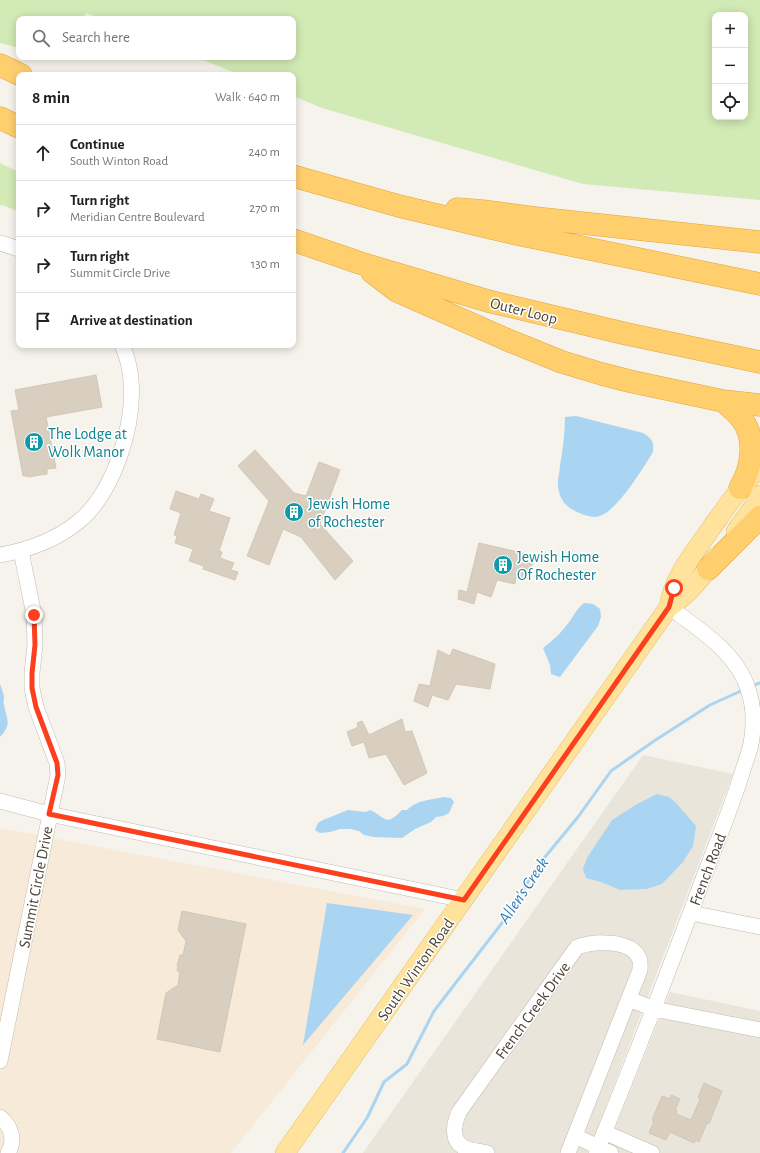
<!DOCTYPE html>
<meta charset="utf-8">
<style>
body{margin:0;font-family:"Alegreya Sans",sans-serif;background:#f2f2f2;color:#202124}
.controls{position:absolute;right:12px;top:12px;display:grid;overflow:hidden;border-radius:8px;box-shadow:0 2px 10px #0003}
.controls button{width:36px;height:36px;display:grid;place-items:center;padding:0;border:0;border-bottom:1px solid #e0e0e0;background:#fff;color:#202124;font:20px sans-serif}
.stop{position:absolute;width:12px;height:12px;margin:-9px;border:3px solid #fc3f1d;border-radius:50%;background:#fff}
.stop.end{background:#fc3f1d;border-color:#fff;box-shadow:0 1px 4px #0008}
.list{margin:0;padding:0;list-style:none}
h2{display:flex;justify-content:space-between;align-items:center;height:52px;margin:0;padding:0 16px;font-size:17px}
h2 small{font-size:13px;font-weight:400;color:#757577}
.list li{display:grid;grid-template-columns:26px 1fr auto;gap:12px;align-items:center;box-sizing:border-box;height:56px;padding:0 16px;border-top:1px solid #e0e0e0}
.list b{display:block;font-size:15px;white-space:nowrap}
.list p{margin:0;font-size:13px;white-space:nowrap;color:#757577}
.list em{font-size:13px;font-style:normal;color:#757577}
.icon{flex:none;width:22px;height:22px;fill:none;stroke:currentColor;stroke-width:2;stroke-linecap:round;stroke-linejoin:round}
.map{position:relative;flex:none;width:760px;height:1153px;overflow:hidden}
.search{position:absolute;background:#fff;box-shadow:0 2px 10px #0003;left:16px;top:16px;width:280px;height:44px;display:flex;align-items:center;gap:10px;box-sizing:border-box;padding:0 14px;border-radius:8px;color:#757577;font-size:15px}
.panel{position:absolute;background:#fff;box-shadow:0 2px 10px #0003;left:16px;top:72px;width:280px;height:276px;border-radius:8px}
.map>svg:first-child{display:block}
.residential{fill:#eae5da}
.commercial{fill:#f7ead8}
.green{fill:#d2eab5;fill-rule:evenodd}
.water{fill:#a9d4f2}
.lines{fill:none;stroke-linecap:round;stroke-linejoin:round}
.stream{stroke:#a9d4f2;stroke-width:3}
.building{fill:#d8cfc1;stroke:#d3c7b4}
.minor-casing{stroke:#c2bbae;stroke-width:16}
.major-casing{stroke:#e6c16a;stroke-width:20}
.highway-casing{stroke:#e0a43c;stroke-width:23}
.minor{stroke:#fff;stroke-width:15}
.major{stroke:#ffe39c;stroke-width:19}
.highway{stroke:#ffcf6e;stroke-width:22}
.route{stroke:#fc3f1d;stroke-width:5}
.labels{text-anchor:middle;stroke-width:3;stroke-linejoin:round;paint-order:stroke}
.street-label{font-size:16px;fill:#4b4439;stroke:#fff}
.culture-label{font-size:16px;fill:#0d838f;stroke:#fff;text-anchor:start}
.water-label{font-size:17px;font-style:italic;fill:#2e7ab2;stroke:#fff}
</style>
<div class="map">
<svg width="760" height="1153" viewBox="0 0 760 1153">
<rect width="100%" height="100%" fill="#f6f3ec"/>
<path class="residential" d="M643 755 733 774 588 1153H363Z
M670 992 760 1011V1153H605Z"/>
<path class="commercial" d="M0 828 425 909 231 1153H0Z"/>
<path class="green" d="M0 0H760V200L583 184 322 108 293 96V75H240L196 57H293V19H102L86 13 83 19H19V48L0 43ZM715 15H745V117H715Z
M0 163 19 172V212L5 206 0 205Z"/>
<path class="water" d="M576 416 643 433C652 439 654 441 653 452 643 468 614 517 595 517 589 517 582 514 577 512 565 506 560 500 558 487 557 480 560 472 560 465 563 449 565 433 565 417Z
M584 603 593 604 600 609 601 617 598 626 560 677 551 674 550 665 543 648C551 642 560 634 566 626 573 618 576 609 584 603Z
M0 684C1 687 3 692 4 696 4 699 3 702 4 705 7 720 12 724 0 737Z
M657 794 669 797 676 803 696 826 693 846 683 862 662 884 647 889 620 890 601 882 586 878 583 869 587 858 612 820 637 804Z
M443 797 451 798 454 802 449 813 443 816 436 817 431 822 415 829 402 838 374 837 364 835 359 831 350 829H340L330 832 320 833 315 830 318 823 323 820 348 810 366 812 370 810C386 817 385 828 402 810H407C416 800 431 800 443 797Z
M327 903 413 915 303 1045Z"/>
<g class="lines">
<path class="stream" d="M752 686 760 683
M343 1153 367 1118 384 1082 407 1064 434 1011 502 923 540 863 578 817 611 771 654 741 710 705 743 690"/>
</g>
<path class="building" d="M96 375 102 407 46 417 56 468 47 469V474L28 477 27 476H23L11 411 19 410 15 390Z
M255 450 294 493 306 496 319 462 340 470 320 524 353 561 335 580 301 537 283 529 269 565 247 556 269 501 238 466Z
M176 491 199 499 201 494 214 499 209 511 230 518 219 551 222 552 220 558 234 563 231 570 238 572 235 580 203 569 204 566 189 561 193 549 175 543 177 536 174 535 181 513 170 509Z
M479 543 535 556 527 579 516 576 515 584 497 580 491 597 477 592 474 604 458 599 459 590 467 592Z
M453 649 495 664 490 689 456 684 448 700 432 695 428 707 414 701 419 684 430 686 438 650 450 656Z
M402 719 405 732 412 731 427 773 404 785 386 754 369 758 364 742 352 746 347 732 358 727 357 723 362 721 369 735Z
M182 911 246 924 220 1052 157 1039 166 993 178 985 180 971H177L178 966H177L180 955H183L186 941 178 930Z
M704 1083 722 1091 709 1124 707 1123 699 1142 696 1140 694 1143 670 1132 666 1140 649 1133 654 1121 652 1120 662 1096 670 1099 671 1095 680 1099 675 1110H677L676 1114 691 1120 700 1099 698 1097Z"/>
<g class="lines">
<g class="minor-casing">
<path id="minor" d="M0 243 19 249
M0 555C28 550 56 540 78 522 114 493 135 425 131 380 130 368 127 356 122 345
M0 801 49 814 464 900
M691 913 760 927
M629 999 654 1009 760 1030
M0 1061 58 775 57 763 36 707 32 688V673L35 645 34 615 21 551
M0 1117C11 1126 16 1140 8 1153
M604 1132 652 1153
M575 1136 611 1153
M487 1153C480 1151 472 1151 465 1148 450 1141 454 1124 459 1112L577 947C593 941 631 939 639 958 641 961 640 967 640 970L568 1153
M596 1153C633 1062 669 971 703 879 716 844 731 809 742 773 745 763 749 753 751 744 754 727 754 708 749 692 738 653 700 630 669 607"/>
</g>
<g class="major-casing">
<path id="major" d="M736 531 752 509 760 495
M669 607C673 577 695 552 712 527 727 506 741 485 760 468
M285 1153 669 607C689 594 703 576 716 557"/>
</g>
<g class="highway-casing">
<path id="highway" d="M0 65 21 75
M0 118 19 127
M293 176 399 206 517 234 760 284
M457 209 482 211 535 218 760 242
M293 240 360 263 488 301 627 334 760 362
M372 272 397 291 510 341 562 362 602 374 629 381 723 401 760 405
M723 401C729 406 736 412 741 418 757 438 752 468 740 488
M708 569 760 517"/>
</g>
<use href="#minor" class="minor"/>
<use href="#major" class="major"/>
<use href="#highway" class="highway"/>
</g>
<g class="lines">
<path class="route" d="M34 615 35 645 32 673V688L36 707 57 763 58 775 49 814 464 900 669 607 674 588"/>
</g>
<defs>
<g id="building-disc" transform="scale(1)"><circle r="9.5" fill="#0f9aa8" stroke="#fff"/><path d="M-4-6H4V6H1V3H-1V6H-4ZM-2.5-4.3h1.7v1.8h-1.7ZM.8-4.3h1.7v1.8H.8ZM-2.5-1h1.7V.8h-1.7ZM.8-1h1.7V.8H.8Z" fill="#fff"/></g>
</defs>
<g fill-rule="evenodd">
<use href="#building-disc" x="34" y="442"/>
<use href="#building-disc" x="294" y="512"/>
<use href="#building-disc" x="503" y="565"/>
</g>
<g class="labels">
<g class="street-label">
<text transform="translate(524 310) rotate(14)" y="6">Outer Loop</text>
<text transform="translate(707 869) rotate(-69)" y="6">French Road</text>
<text transform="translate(35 887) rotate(-79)" y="6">Summit Circle Drive</text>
<text transform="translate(415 969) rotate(-55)" y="6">South Winton Road</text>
<text transform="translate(532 1010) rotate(-54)" y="6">French Creek Drive</text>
</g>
<g class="culture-label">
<text x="48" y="439">The Lodge at<tspan x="48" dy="18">Wolk Manor</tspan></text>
<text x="308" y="509">Jewish Home<tspan x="308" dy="18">of Rochester</tspan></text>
<text x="517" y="562">Jewish Home<tspan x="517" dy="18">Of Rochester</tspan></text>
</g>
<g class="water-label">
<text transform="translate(523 890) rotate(-56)" y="6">Allen's Creek</text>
</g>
</g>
</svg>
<div class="controls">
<button>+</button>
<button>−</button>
<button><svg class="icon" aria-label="locate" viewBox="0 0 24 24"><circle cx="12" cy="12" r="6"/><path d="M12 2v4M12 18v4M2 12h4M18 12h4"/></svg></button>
</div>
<div class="stop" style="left:674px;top:588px"></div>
<div class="stop end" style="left:34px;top:615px"></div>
<div class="search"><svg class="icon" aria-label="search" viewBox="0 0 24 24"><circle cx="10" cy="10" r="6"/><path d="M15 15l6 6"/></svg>Search here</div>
<section class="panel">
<h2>8 min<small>Walk · 640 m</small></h2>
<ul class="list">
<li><svg class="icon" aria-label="ahead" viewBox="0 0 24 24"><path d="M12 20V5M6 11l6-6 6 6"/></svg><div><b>Continue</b><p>South Winton Road</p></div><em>240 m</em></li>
<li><svg class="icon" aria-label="right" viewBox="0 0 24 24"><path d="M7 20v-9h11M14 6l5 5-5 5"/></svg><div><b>Turn right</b><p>Meridian Centre Boulevard</p></div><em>270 m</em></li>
<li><svg class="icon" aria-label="right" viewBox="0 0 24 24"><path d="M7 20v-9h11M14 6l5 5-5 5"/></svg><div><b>Turn right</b><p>Summit Circle Drive</p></div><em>130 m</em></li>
<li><svg class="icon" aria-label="arrive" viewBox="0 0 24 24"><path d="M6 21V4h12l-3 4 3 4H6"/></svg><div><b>Arrive at destination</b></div></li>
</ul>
</section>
</div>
